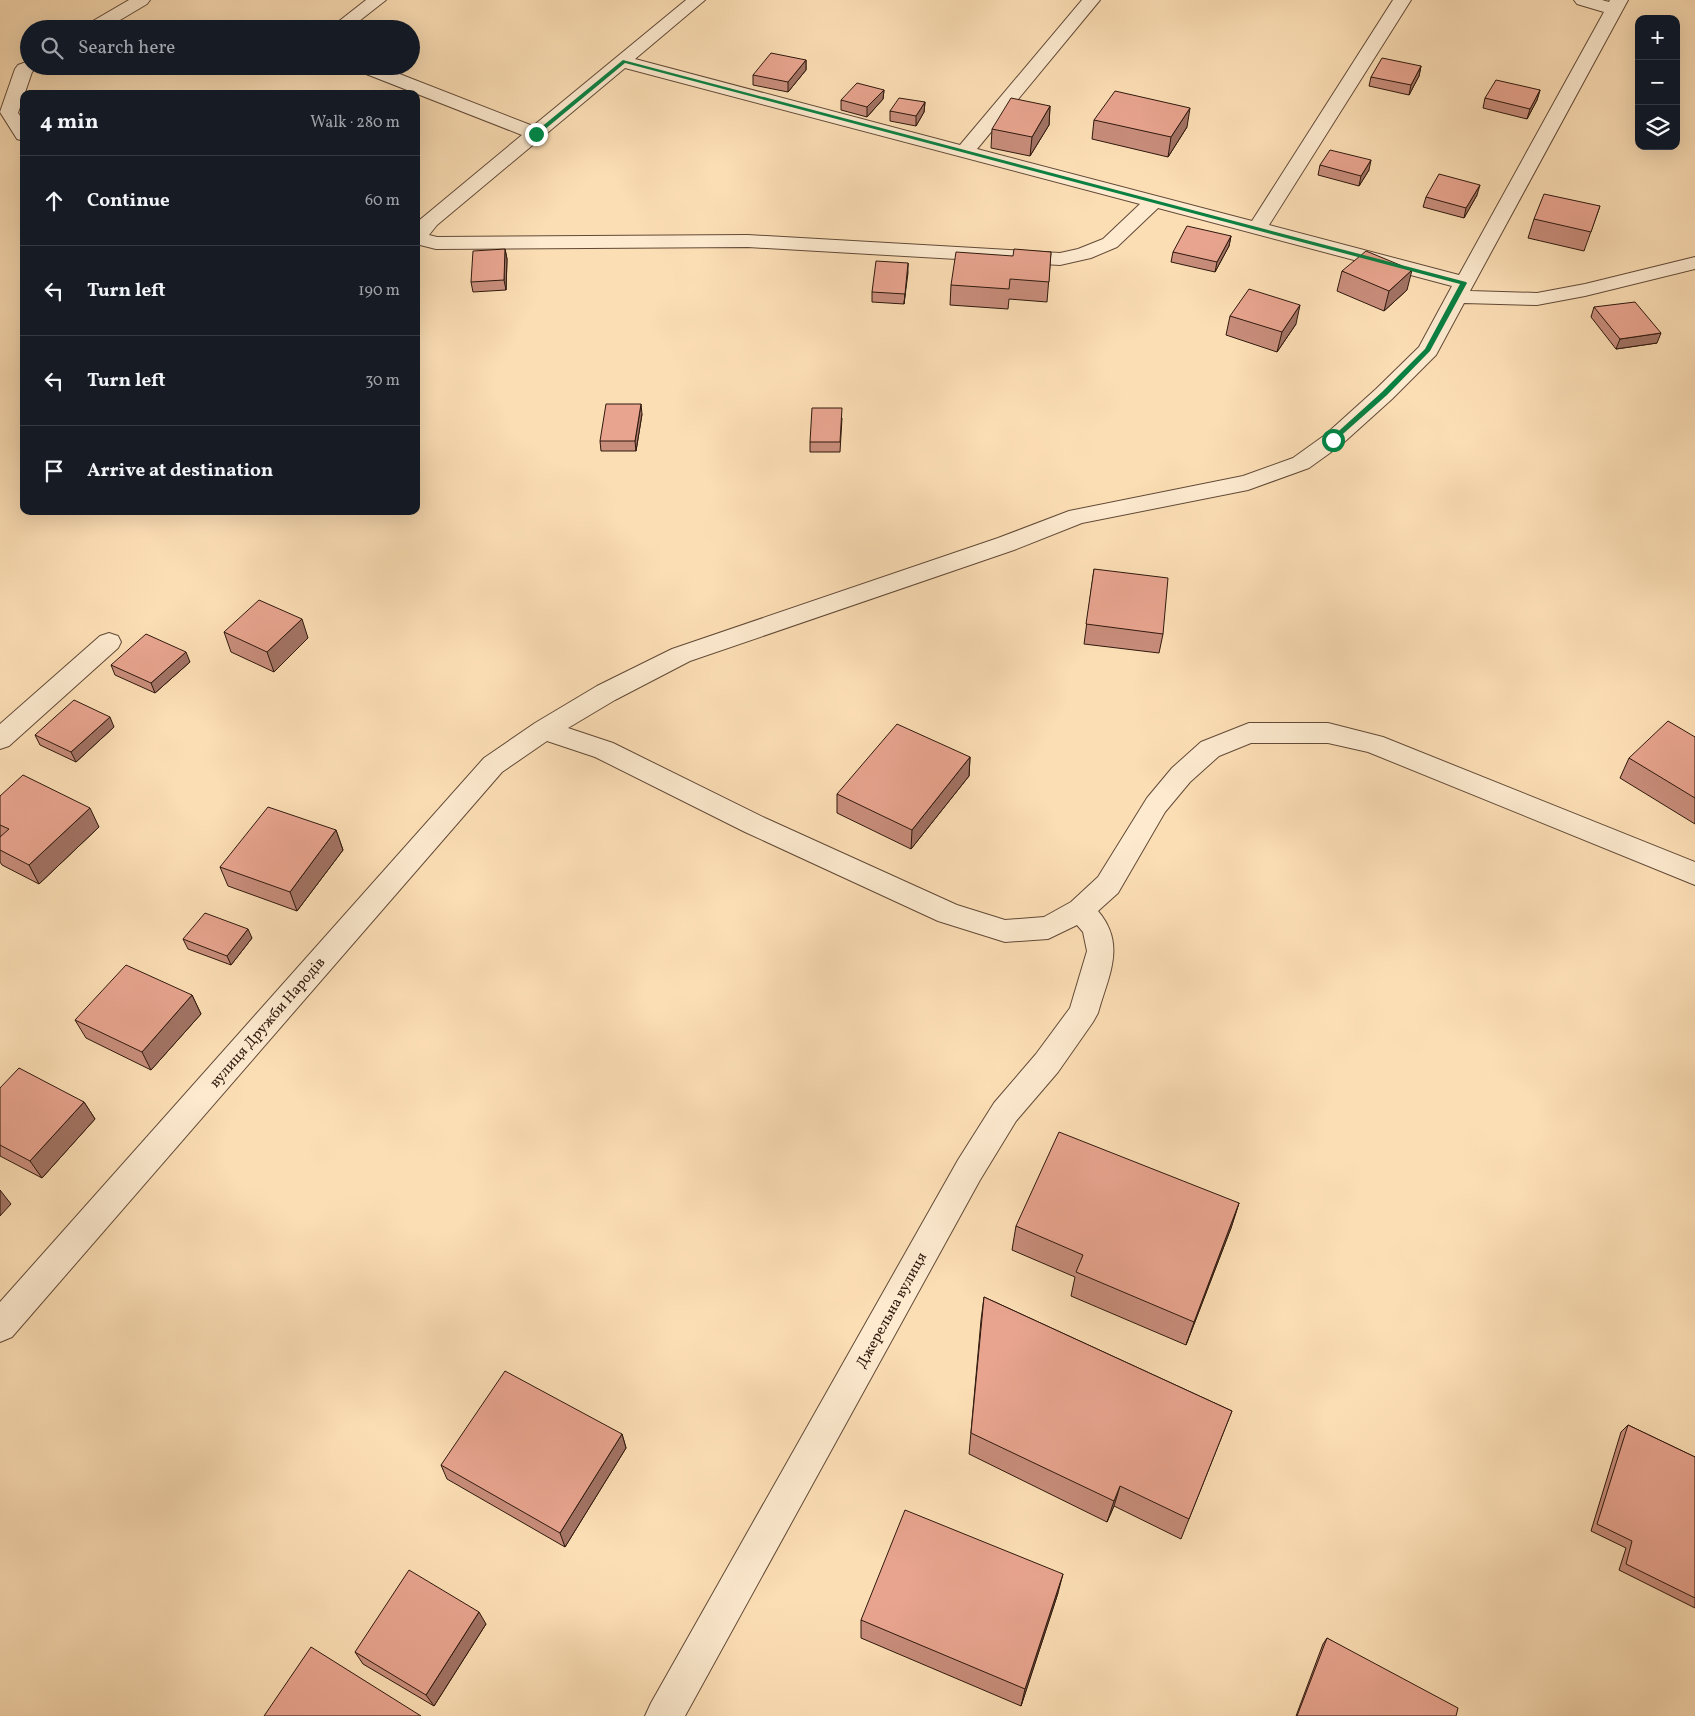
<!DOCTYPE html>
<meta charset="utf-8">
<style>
body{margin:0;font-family:Vollkorn,serif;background:#20242c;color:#f1f3f6}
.controls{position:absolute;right:15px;top:15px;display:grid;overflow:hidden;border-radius:10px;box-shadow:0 5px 20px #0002}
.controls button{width:45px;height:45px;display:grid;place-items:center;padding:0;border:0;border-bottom:1px solid #363941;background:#171b24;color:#f1f3f6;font:25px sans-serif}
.stop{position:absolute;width:15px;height:15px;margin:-11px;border:4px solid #0b8043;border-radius:50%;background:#fff}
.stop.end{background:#0b8043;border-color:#fff;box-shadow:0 1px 5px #0008}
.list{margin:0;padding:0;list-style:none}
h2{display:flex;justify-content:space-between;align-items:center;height:65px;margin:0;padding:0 20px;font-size:21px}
h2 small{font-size:16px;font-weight:400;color:#9ea1a6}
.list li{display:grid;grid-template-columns:32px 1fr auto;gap:15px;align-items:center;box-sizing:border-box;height:90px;padding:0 20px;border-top:1px solid #363941}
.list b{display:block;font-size:19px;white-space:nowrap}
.list em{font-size:16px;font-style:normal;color:#9ea1a6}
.icon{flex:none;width:28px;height:28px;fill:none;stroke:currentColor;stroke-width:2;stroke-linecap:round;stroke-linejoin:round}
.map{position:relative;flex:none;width:1695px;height:1716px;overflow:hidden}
.search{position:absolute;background:#171b24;box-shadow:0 5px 20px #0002;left:20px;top:20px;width:400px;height:55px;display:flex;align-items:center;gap:12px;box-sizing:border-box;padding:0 18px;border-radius:28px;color:#9ea1a6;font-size:19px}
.panel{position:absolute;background:#171b24;box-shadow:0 5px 20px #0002;left:20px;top:90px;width:400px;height:425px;border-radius:10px}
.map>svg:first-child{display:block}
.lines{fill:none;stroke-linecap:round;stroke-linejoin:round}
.street-casing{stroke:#624a37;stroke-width:2}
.street{fill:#fdeacf;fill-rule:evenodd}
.wall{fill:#c88d7b;stroke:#2e180d}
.shaded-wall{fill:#a27364;stroke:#2e180d}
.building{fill:#e8a48f;stroke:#2e180d}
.route{fill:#0b8043}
.labels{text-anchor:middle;stroke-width:5;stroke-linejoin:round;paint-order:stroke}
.street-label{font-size:15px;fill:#2e180d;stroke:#fdeacf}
</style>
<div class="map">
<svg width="1695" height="1716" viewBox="0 0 1695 1716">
<rect width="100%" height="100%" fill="#fcdeb5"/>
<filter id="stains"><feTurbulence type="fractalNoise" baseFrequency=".004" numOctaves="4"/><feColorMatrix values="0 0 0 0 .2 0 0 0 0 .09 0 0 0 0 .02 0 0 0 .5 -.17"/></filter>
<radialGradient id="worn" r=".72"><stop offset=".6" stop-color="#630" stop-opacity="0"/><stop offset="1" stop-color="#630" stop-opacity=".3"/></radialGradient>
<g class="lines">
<g class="street-casing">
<path id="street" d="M129 0H150L147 4 105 29H83L86 25Z
M366 0H386L349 29H329Z
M686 0H705L635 59 960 145 1082 0H1100L977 149 1252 221 1393 0H1411L1269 225 1459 275 1604 12 1577 4 1574 0H1602L1609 2 1610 0H1628L1470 291 1537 293 1585 284 1695 257V269L1585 296 1537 305 1464 303 1436 355 1392 399 1341 445 1309 468 1248 490 1082 523 1014 550 690 661 615 700 568 728 613 743 765 818 957 905 1005 920 1044 917 1071 902 1098 877 1147 798 1172 768 1201 742 1249 723H1328L1383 737 1695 862V885L1368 752 1328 743H1251L1219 756 1190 782 1165 812 1118 893 1098 911C1127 945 1108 976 1098 1013L1093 1022 1058 1072 1016 1121 980 1180 685 1716H645L651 1703 958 1160 994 1103 1036 1054 1070 1008 1087 951 1083 932 1077 925 1048 939 1005 942 938 921 745 832 595 757 547 741 502 772 12 1337 0 1342V1302L484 758 535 723 597 686 672 649 998 538 1069 511 1243 476 1293 458 1325 435 1376 389 1419 347 1452 286 1158 208 1117 247 1091 258 1060 265 748 247 436 249 416 244V223L522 135 356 70 353 66H379L533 126ZM625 68 1140 204 1103 239 1078 249 1060 253 748 235 437 237 429 235 437 225Z
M29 61V66H38L32 72 18 113 24 121V141L17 139 0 112 15 69 18 65Z
M109 633 118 636 121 642 118 648 9 746 0 749V724L100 636Z"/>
</g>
<use href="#street" class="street"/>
</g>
<path class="wall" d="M806 60V70L788 92 753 85V75Z
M1421 66 1419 76 1409 95 1369 86 1371 77Z
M884 90 883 99 867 117 841 110V100Z
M1540 90 1537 100 1527 119 1483 108 1485 98Z
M925 102 924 112 916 126 890 121V111Z
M1050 106 1049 125 1030 156 991 148 992 129Z
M1094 120 1187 127 1168 157 1092 139Z
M1320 165 1369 170 1359 186 1318 175Z
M1477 195 1464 218 1423 207 1426 197Z
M1600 206 1584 251 1528 238 1534 219Z
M1231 236 1229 246 1215 272 1171 262 1173 252Z
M505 249 507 259 506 290 473 292 471 282Z
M1051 252 1047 302 1009 299 1008 309 950 305 951 285 1013 256Z
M908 263 904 304 872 302V292Z
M1342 271 1407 290 1384 311 1337 291Z
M1594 307 1657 343 1616 349 1591 317Z
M1230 316 1296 324 1277 352 1226 335Z
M642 414 636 451H601L600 441Z
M842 418 840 452H810V442Z
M1094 569 1163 634 1159 653 1084 644Z
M224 632 308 638 274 672 231 652Z
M190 662 155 693 115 675 111 665Z
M114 727 76 762 40 745 35 735Z
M1695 737V824L1620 778 1629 758Z
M970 757 969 776 911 849 837 813V794Z
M0 796 99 827 39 884 2 865 0 862Z
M336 830 343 850 297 911 228 886 220 867Z
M252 938 231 965 188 949 183 939Z
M192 995 201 1014 151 1070 86 1038 75 1020Z
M0 1088 84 1102 95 1119 42 1178 0 1156Z
M1239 1203 1231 1228 1186 1345 1071 1296 1075 1277 1012 1250 1016 1226Z
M984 1297 1232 1411 1181 1539 1114 1506 1107 1522 969 1454 981 1320Z
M1628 1425 1695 1457V1608L1619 1570 1626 1548 1591 1531 1621 1432Z
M622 1434 626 1448 565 1547 447 1479 441 1465Z
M1058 1593 1021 1706 861 1638V1620Z
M486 1624 434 1706 363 1664 355 1652Z
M1327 1638 1456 1716H1296L1323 1644Z"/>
<path class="shaded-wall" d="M806 60V70L788 92V82Z
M1421 66 1419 76 1409 95 1411 85Z
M884 90 883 99 867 117V107Z
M1540 90 1537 100 1527 119 1530 109Z
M925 102 924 112 916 126V116Z
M1050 106 1049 125 1030 156 1032 137Z
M1190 108 1187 127 1168 157 1171 137Z
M1371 160 1369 170 1359 186 1361 176Z
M1480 185 1477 195 1464 218 1466 208Z
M1231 236 1229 246 1215 272 1217 262Z
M505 249 507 259 506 290 504 280Z
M908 263V273L904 304 905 294Z
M1412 270 1407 290 1384 311 1389 291Z
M1300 305 1296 324 1277 352 1282 332Z
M1661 333 1657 343 1616 349 1620 339Z
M641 404 642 414 636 451 635 441Z
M302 619 308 638 274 672 267 652Z
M186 652 190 662 155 693 151 683Z
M110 717 114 727 76 762 71 752Z
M970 757 969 776 911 849 912 830Z
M90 808 99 827 39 884 29 865Z
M336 830 343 850 297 911 290 892Z
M248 929 252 938 231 965 227 956Z
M192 995 201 1014 151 1070 142 1052Z
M84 1102 95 1119 42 1178 30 1161Z
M0 1190 11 1204 0 1216Z
M1239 1203 1231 1228 1186 1345 1194 1322Z
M622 1434 626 1448 565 1547 560 1533Z
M1120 1486 1114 1506 1107 1522 1114 1501Z
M1063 1574 1058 1593 1021 1706 1025 1689Z
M479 1612 486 1624 434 1706 426 1695Z"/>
<path class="building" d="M771 53 806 60 788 82 753 75Z
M1382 58 1421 66 1411 85 1371 77Z
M1496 80 1540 90 1530 109 1485 98Z
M857 83 884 90 867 107 841 100Z
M1115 91 1190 108 1171 137 1094 120Z
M899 98 925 102 916 116 890 111Z
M1011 98 1050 106 1032 137 992 129Z
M1330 150 1371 160 1361 176 1320 165Z
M1439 174 1480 185 1466 208 1426 197Z
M1544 194 1600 206 1591 232 1534 219Z
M1187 226 1231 236 1217 262 1173 252Z
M505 249 504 280 471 282 473 251Z
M1014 249 1051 252 1049 282 1010 279 1009 289 951 285 956 252 1013 256Z
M1366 251 1412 270 1389 291 1342 271Z
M876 261 908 263 905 294 872 292Z
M1249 289 1300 305 1282 332 1230 316Z
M1635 302 1661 333 1620 339 1594 307Z
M606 404H641L635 441H600Z
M812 408H842L840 442H810Z
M1094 569 1168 578 1163 634 1086 624Z
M259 600 302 619 267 652 224 632Z
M146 634 186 652 151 683 111 665Z
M74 700 110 717 71 752 35 735Z
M1668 721 1695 737V798L1629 758Z
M897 724 970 757 912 830 837 794Z
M23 775 90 808 29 865 0 850V837L9 829 0 825V796Z
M268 807 336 830 290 892 220 867Z
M205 913 248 929 227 956 183 939Z
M126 965 192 995 142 1052 75 1020Z
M19 1068 84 1102 30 1161 0 1145V1088Z
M1059 1132 1239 1203 1194 1322 1076 1272 1083 1255 1016 1226Z
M984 1297 1232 1411 1189 1519 1120 1486 1114 1501 971 1433Z
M505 1371 622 1434 560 1533 441 1465Z
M1628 1425 1695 1457V1598L1626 1564 1632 1541 1597 1524Z
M905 1510 1063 1574 1025 1689 861 1620Z
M409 1570 479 1612 426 1695 355 1652Z
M1327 1638 1458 1708 1456 1716H1297Z
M311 1647 421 1716H264Z"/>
<path class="route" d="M623 60 1466 282 1467 283 1430 351 1387 395 1335 441H1331V438L1382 392 1425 349 1460 284 625 63 538 135H534V133Z"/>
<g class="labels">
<g class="street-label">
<text transform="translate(267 1022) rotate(-49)" y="5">вулиця Дружби Народів</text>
<text transform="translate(891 1310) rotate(-61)" y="5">Джерельна вулиця</text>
</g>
</g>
<rect width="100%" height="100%" filter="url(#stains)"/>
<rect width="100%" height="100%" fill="url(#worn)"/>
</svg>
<div class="controls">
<button>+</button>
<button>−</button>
<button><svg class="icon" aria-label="layers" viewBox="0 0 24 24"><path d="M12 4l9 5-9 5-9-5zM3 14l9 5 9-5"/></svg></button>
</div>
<div class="stop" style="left:1333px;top:440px"></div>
<div class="stop end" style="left:536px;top:134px"></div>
<div class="search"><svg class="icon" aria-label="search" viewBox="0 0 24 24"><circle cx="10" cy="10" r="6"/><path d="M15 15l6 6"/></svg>Search here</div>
<section class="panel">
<h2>4 min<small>Walk · 280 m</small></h2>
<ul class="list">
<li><svg class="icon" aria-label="ahead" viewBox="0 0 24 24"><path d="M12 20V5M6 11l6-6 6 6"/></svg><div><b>Continue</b></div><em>60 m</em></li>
<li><svg class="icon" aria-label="left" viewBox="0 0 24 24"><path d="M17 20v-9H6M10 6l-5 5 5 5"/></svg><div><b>Turn left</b></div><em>190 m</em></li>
<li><svg class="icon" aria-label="left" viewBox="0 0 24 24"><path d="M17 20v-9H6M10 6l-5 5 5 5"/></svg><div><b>Turn left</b></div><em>30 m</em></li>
<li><svg class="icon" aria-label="arrive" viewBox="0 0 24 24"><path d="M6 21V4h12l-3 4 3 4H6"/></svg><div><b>Arrive at destination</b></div></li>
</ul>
</section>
</div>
